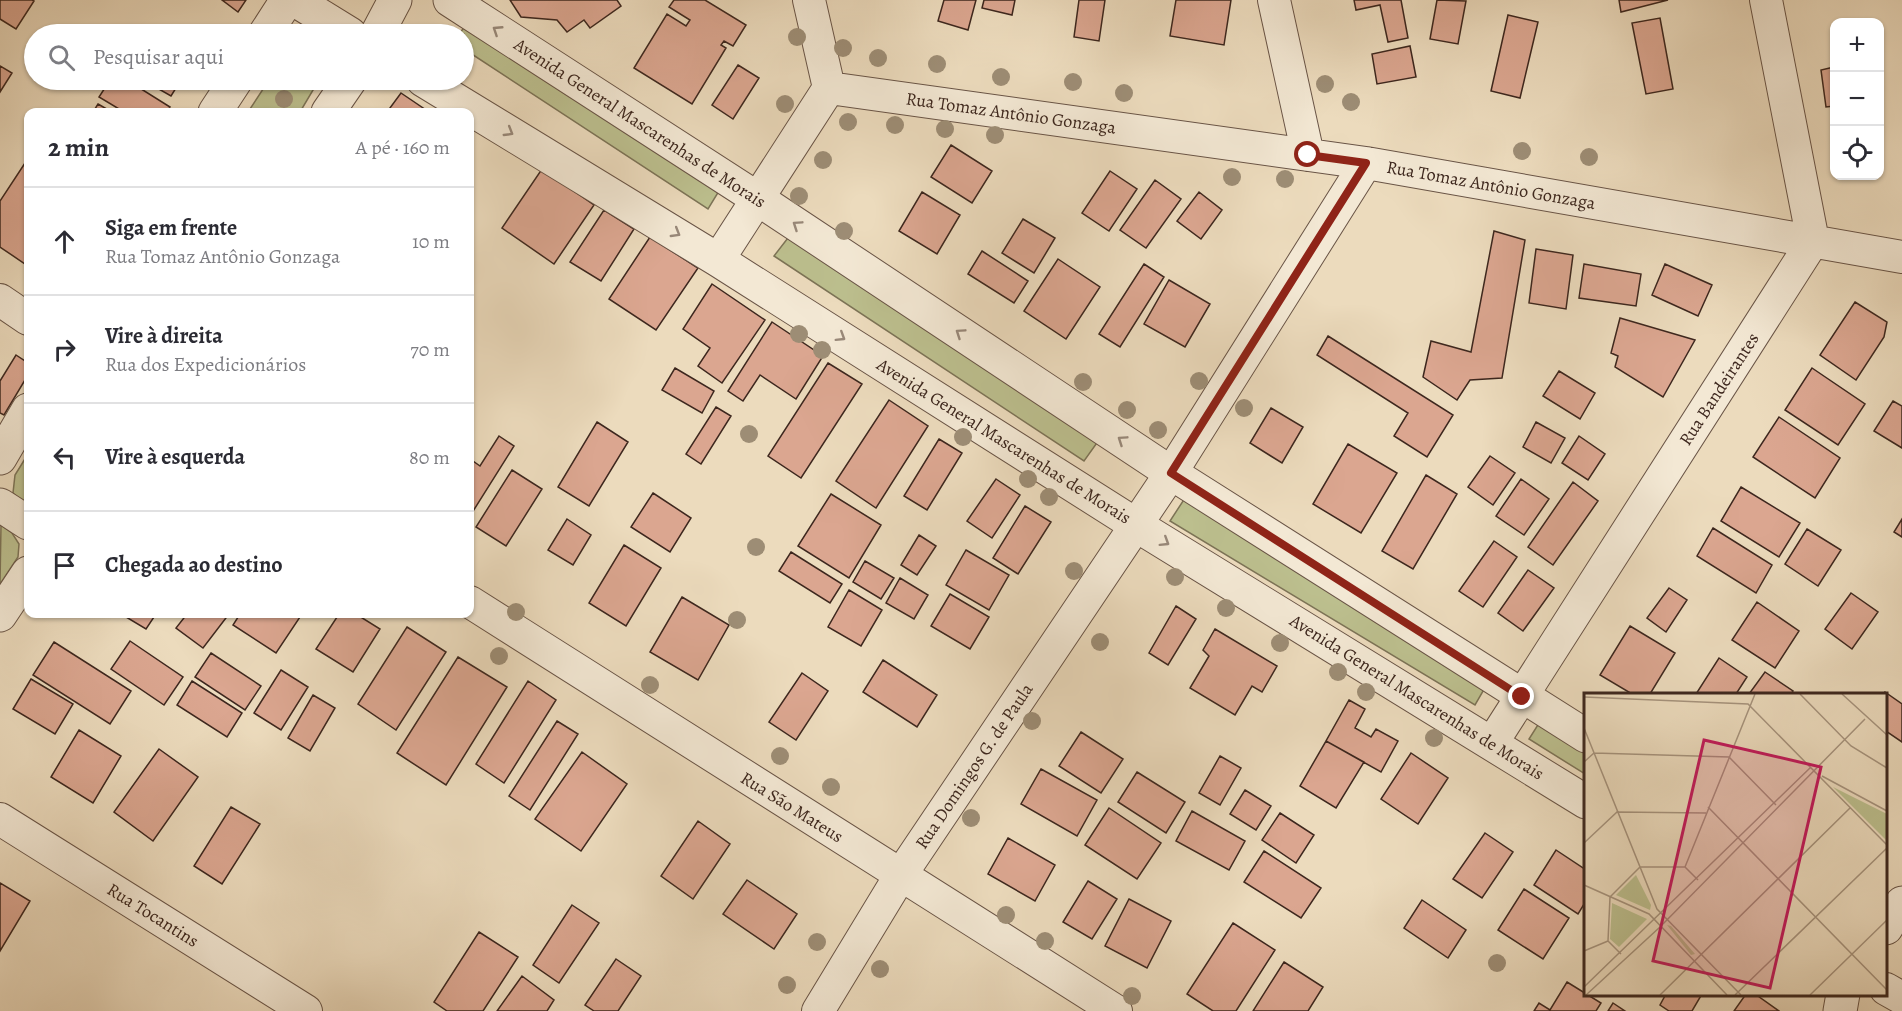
<!DOCTYPE html>
<html lang="pt">
<meta charset="utf-8">
<style>
body{margin:0;font-family:Alegreya,serif;background:#f2f2f3;color:#2b2b33}
.controls{position:absolute;right:18px;top:18px;display:grid;overflow:hidden;border-radius:12px;box-shadow:0 2px 4px #0004}
.controls button{width:54px;height:54px;display:grid;place-items:center;padding:0;border:0;border-bottom:2px solid #e1e1e2;background:#fff;color:#2b2b33;font:30px sans-serif}
.stop{position:absolute;width:18px;height:18px;margin:-14px;border:4px solid #8f2418;border-radius:50%;background:#fff}
.stop.end{background:#8f2418;border-color:#fff;box-shadow:0 2px 6px #0008}
.list{margin:0;padding:0;list-style:none}
h2{display:flex;justify-content:space-between;align-items:center;height:78px;margin:0;padding:0 24px;font-size:26px}
h2 small{font-size:20px;font-weight:400;color:#7c7c81}
.list li{display:grid;grid-template-columns:39px 1fr auto;gap:18px;align-items:center;box-sizing:border-box;height:108px;padding:0 24px;border-top:2px solid #e1e1e2}
.list b{display:block;font-size:22px;white-space:nowrap}
.list p{margin:0;font-size:20px;white-space:nowrap;color:#7c7c81}
.list em{font-size:20px;font-style:normal;color:#7c7c81}
.icon{flex:none;width:33px;height:33px;fill:none;stroke:currentColor;stroke-width:2;stroke-linecap:round;stroke-linejoin:round}
.map{position:relative;flex:none;width:1902px;height:1011px;overflow:hidden}
.search{position:absolute;background:#fff;box-shadow:0 2px 4px #0004;left:24px;top:24px;width:450px;height:66px;display:flex;align-items:center;gap:15px;box-sizing:border-box;padding:0 21px;border-radius:33px;color:#7c7c81;font-size:22px}
.panel{position:absolute;background:#fff;box-shadow:0 2px 4px #0004;left:24px;top:108px;width:450px;height:510px;border-radius:12px}
.map>svg:first-child{display:block}
.green{fill:#bcbf8e;stroke:#7c7356;stroke-width:1.5}
.building{fill:#dba690;stroke:#3d271e;stroke-width:1.5}
.lines{fill:none;stroke-linecap:round;stroke-linejoin:round}
.minor-casing{stroke:#695446;stroke-width:34}
.tertiary-casing{stroke:#695446;stroke-width:35}
.minor{stroke:#f3e8d4;stroke-width:32}
.tertiary{stroke:#f3e8d4;stroke-width:33}
.tree{fill:#9d8d75}
.oneway{stroke:#988879}
.route{stroke:#8f2418;stroke-width:8}
.labels{text-anchor:middle;stroke-width:4.5;stroke-linejoin:round;paint-order:stroke}
.street-label{font-size:18px;fill:#3d271e;stroke:#f3e8d4}
.inset-road{fill:none;stroke:#a6937d;stroke-width:1.5}
.view{fill:#c2185b;fill-opacity:0.15;stroke:#c2185b;stroke-width:3}
.inset-edge{fill:none;stroke:#3d271e;stroke-width:3}
</style>
<div class="map">
<svg width="1902" height="1011" viewBox="0 0 1902 1011">
<rect width="100%" height="100%" fill="#ecdbbd"/>
<filter id="stains"><feTurbulence type="fractalNoise" baseFrequency=".00333" numOctaves="4"/><feColorMatrix values="0 0 0 0 .2 0 0 0 0 .09 0 0 0 0 .02 0 0 0 .5 -.17"/></filter>
<radialGradient id="worn" r=".72"><stop offset=".6" stop-color="#630" stop-opacity="0"/><stop offset="1" stop-color="#630" stop-opacity=".3"/></radialGradient>
<path class="green" d="M466 25 719 191 708 209 464 49V34H459Z
M269 80H319L300 112H248Z
M791 234 1099 440 1084 461 774 256Z
M28 454V505L22 501 13 493 15 475Z
M1185 498 1486 686 1475 705 1170 521Z
M1 525 12 533 19 544 18 557 0 584Z
M1541 720 1585 748V774L1529 739Z"/>
<path class="building" d="M0 0H32L34 1 16 29 0 19Z
M222 0H246L238 12Z
M510 0H617L621 6 590 28 584 20 567 32 557 20 521 17Z
M674 0H705L746 25 733 46 724 41 721 45 726 48 692 104 634 68 667 14 686 26 690 20 669 7Z
M944 0H976L968 30 938 21Z
M984 0H1015L1012 15 982 8Z
M1079 0H1105L1099 41 1074 37Z
M1176 0H1231L1224 45 1170 36Z
M1354 0H1401L1408 38 1388 42 1380 5 1356 10Z
M1437 0 1466 1 1458 44 1430 39Z
M1619 0H1668L1621 12Z
M1508 15 1538 22 1520 98 1491 91Z
M1660 18 1673 89 1646 94 1632 23Z
M144 26 158 34H139Z
M1410 46 1416 77 1377 84 1372 54Z
M738 65 759 78 733 119 712 105Z
M0 66 12 73 0 92Z
M1834 67V106L1826 107 1821 70Z
M110 80H127L170 107 166 112H124L99 97Z
M143 80H181L171 96Z
M401 93 429 112H387Z
M98 104 112 112H93Z
M951 145 992 171 972 203 931 177Z
M27 160 28 161V266L0 247V201Z
M542 169 594 205 554 264 502 228Z
M1110 171 1137 189 1109 231 1082 213Z
M1155 180 1181 199 1146 248 1120 230Z
M922 192 960 215 937 254 899 231Z
M1199 192 1222 210 1201 239 1177 221Z
M604 210 634 229 601 281 570 262Z
M1023 219 1055 238 1034 273 1002 253Z
M1494 231 1525 240 1502 378 1470 380 1457 400 1423 377 1431 341 1471 352Z
M650 237 698 268 656 330 609 299Z
M1536 249 1573 255 1566 309 1529 303Z
M982 251 1028 281 1014 303 968 274Z
M1058 259 1100 287 1066 339 1024 311Z
M1144 264 1164 277 1120 347 1099 334Z
M1584 264 1641 274 1636 306 1579 298Z
M1665 264 1712 285 1698 316 1652 295Z
M1169 280 1210 304 1185 347 1144 324Z
M712 284 765 320 722 383 698 366 710 348 683 329Z
M1855 302 1887 322 1884 337 1856 380 1820 355Z
M1620 318 1695 340 1663 397 1615 367 1618 356 1611 353Z
M772 322 823 356 796 399 760 375 743 401 728 391Z
M1328 336 1453 415 1427 457 1394 436 1408 413 1317 355Z
M16 355 28 363V375L4 415 0 413V381Z
M828 363 862 384 801 478 768 456Z
M675 368 714 391 702 413 662 390Z
M1812 368 1865 404 1838 445 1785 410Z
M1559 371 1595 393 1580 419 1543 396Z
M889 400 928 426 876 508 836 481Z
M1893 401 1902 406V448L1874 431Z
M716 407 731 416 701 464 686 454Z
M1271 408 1303 427 1282 463 1250 443Z
M1779 417 1840 458 1815 498 1753 457Z
M597 422 628 442 589 506 558 487Z
M1536 422 1565 438 1551 463 1523 447Z
M499 436 514 446 470 516V459L480 466Z
M1579 436 1605 454 1588 480 1562 463Z
M939 439 962 453 927 510 904 496Z
M1348 444 1397 473 1361 533 1313 504Z
M1490 456 1515 473 1493 505 1468 487Z
M512 470 542 489 506 546 476 527Z
M1426 475 1457 494 1413 569 1382 551Z
M996 479 1020 495 992 538 967 521Z
M1521 479 1549 499 1524 535 1496 516Z
M1573 482 1598 501 1553 565 1528 547Z
M1741 487 1800 523 1779 557 1721 521Z
M653 493 691 518 670 552 631 527Z
M831 494 881 525 849 578 798 546Z
M1025 506 1051 522 1018 574 993 558Z
M567 519 591 535 573 565 548 550Z
M1902 519V537L1894 532Z
M1713 528 1772 565 1756 593 1697 556Z
M1807 529 1841 550 1818 586 1785 564Z
M919 535 936 546 917 575 901 565Z
M1494 541 1517 557 1483 607 1459 591Z
M624 545 661 568 626 626 589 603Z
M966 550 1009 575 989 610 946 585Z
M791 552 842 584 830 603 779 571Z
M865 561 894 578 881 599 853 582Z
M1528 570 1554 588 1523 631 1498 613Z
M900 578 928 595 914 619 886 603Z
M1669 588 1687 600 1666 632 1647 618Z
M849 590 882 610 861 646 828 627Z
M1851 593 1878 612 1852 649 1825 629Z
M950 594 989 617 970 649 931 626Z
M682 597 729 625 698 680 650 652Z
M1757 602 1799 631 1775 668 1732 640Z
M1176 606 1196 619 1168 665 1149 653Z
M121 614H156L146 629Z
M187 614H229L203 648 176 628Z
M240 614H302L276 653 233 625Z
M339 614H356L380 629 353 672 316 649Z
M1630 626 1675 653 1650 694H1632L1600 675Z
M407 627 446 652 396 730 358 704Z
M1215 629 1277 666 1262 692 1252 686 1235 715 1190 688 1209 656 1203 650Z
M130 641 183 677 164 705 111 669Z
M54 642 131 691 110 724 33 675Z
M211 653 261 686 245 710 195 677Z
M458 657 507 687 446 785 397 753Z
M1719 658 1747 677 1736 694H1696Z
M883 660 937 695 917 727 863 692Z
M281 670 308 687 281 730 254 713Z
M1765 672 1793 691 1791 694H1749Z
M802 673 828 691 796 740 769 722Z
M31 679 73 704 55 734 13 709Z
M192 681 242 713 227 737 177 705Z
M528 681 556 700 504 783 476 764Z
M1885 692 1902 704V742L1886 731V694H1883Z
M313 695 335 708 310 751 288 738Z
M1349 700 1365 709 1355 728 1371 737 1376 729 1398 741 1381 772 1326 741Z
M557 721 578 734 530 810 509 796Z
M79 730 121 756 93 803 51 777Z
M1081 732 1123 759 1101 793 1059 766Z
M1326 741 1364 762 1336 808 1300 786Z
M159 749 198 777 153 841 114 812Z
M582 752 627 784 581 851 535 819Z
M1411 753 1448 778 1418 824 1381 799Z
M1220 756 1241 768 1220 805 1199 793Z
M1041 769 1097 800 1077 836 1021 804Z
M1137 772 1185 802 1166 833 1118 802Z
M1245 790 1271 806 1256 830 1230 814Z
M231 807 260 824 222 884 194 866Z
M1109 808 1161 843 1137 879 1085 845Z
M1192 811 1245 841 1229 870 1176 841Z
M1280 813 1314 835 1296 863 1262 840Z
M698 821 730 844 693 899 661 876Z
M1485 833 1513 852 1482 898 1453 879Z
M1008 838 1055 865 1035 901 988 874Z
M1556 850 1586 870V901L1578 914 1534 885Z
M1264 851 1321 888 1301 918 1244 882Z
M747 880 797 914 774 949 723 914Z
M1088 881 1117 899 1092 939 1063 922Z
M0 883 30 901 0 951Z
M1524 889 1569 918 1543 959 1498 930Z
M1129 899 1171 921 1147 968 1105 946Z
M1422 900 1466 930 1448 958 1404 928Z
M572 905 599 923 559 983 533 965Z
M1233 923 1275 950 1236 1011H1213L1187 994Z
M479 932 518 957 483 1011H447L434 1002Z
M616 959 641 976 618 1011H594L585 1005Z
M1284 962 1323 987 1308 1011H1253Z
M522 976 554 1000 547 1011H497Z
M1567 982 1601 1003 1596 1011H1534L1539 1003 1550 1010Z
M1666 994H1702L1692 1011H1669L1660 1005Z
M1746 994H1755L1779 1011H1734Z
M1613 1003 1625 1011H1608Z"/>
<g class="lines">
<g class="minor-casing">
<path id="minor" d="M1274 0 1308 155
M829 88 1366 163 1902 257
M718 260 829 88 809 0
M0 300 28 319
M470 602 1116 1011
M1492 743 1813 241 1766 0
M0 819 306 1011
M1886 989 1902 998
M818 1011 900 876 1171 473 1366 163"/>
</g>
<g class="tertiary-casing">
<path id="tertiary" d="M295 0 350 34
M450 0 758 199 1171 473 1586 736
M265 34 287 0
M377 34 395 0
M423 80 718 260 1136 525 1586 802
M215 112 236 80
M328 112 350 80
M0 458 28 410
M0 505 28 523
M0 615 28 573
M1886 928 1902 903
M1840 1011 1843 994"/>
</g>
<use href="#minor" class="minor"/>
<use href="#tertiary" class="tertiary"/>
</g>
<g class="tree">
<circle cx="797" cy="37" r="9"/>
<circle cx="843" cy="48" r="9"/>
<circle cx="878" cy="58" r="9"/>
<circle cx="937" cy="64" r="9"/>
<circle cx="1001" cy="77" r="9"/>
<circle cx="1073" cy="82" r="9"/>
<circle cx="1325" cy="84" r="9"/>
<circle cx="1124" cy="93" r="9"/>
<circle cx="284" cy="99" r="9"/>
<circle cx="1351" cy="102" r="9"/>
<circle cx="785" cy="104" r="9"/>
<circle cx="848" cy="122" r="9"/>
<circle cx="895" cy="125" r="9"/>
<circle cx="945" cy="129" r="9"/>
<circle cx="995" cy="135" r="9"/>
<circle cx="1522" cy="151" r="9"/>
<circle cx="1589" cy="157" r="9"/>
<circle cx="823" cy="160" r="9"/>
<circle cx="1232" cy="177" r="9"/>
<circle cx="1285" cy="179" r="9"/>
<circle cx="799" cy="196" r="9"/>
<circle cx="844" cy="231" r="9"/>
<circle cx="799" cy="334" r="9"/>
<circle cx="822" cy="350" r="9"/>
<circle cx="1199" cy="381" r="9"/>
<circle cx="1083" cy="382" r="9"/>
<circle cx="1244" cy="408" r="9"/>
<circle cx="1127" cy="410" r="9"/>
<circle cx="1158" cy="430" r="9"/>
<circle cx="749" cy="434" r="9"/>
<circle cx="963" cy="437" r="9"/>
<circle cx="1028" cy="479" r="9"/>
<circle cx="1049" cy="497" r="9"/>
<circle cx="756" cy="547" r="9"/>
<circle cx="1074" cy="571" r="9"/>
<circle cx="1175" cy="577" r="9"/>
<circle cx="1226" cy="608" r="9"/>
<circle cx="516" cy="612" r="9"/>
<circle cx="737" cy="620" r="9"/>
<circle cx="1100" cy="642" r="9"/>
<circle cx="1280" cy="643" r="9"/>
<circle cx="499" cy="656" r="9"/>
<circle cx="1338" cy="672" r="9"/>
<circle cx="650" cy="685" r="9"/>
<circle cx="1366" cy="692" r="9"/>
<circle cx="1032" cy="721" r="9"/>
<circle cx="1434" cy="738" r="9"/>
<circle cx="780" cy="756" r="9"/>
<circle cx="831" cy="787" r="9"/>
<circle cx="971" cy="818" r="9"/>
<circle cx="1006" cy="915" r="9"/>
<circle cx="1045" cy="941" r="9"/>
<circle cx="817" cy="942" r="9"/>
<circle cx="1497" cy="963" r="9"/>
<circle cx="880" cy="969" r="9"/>
<circle cx="787" cy="985" r="9"/>
<circle cx="1132" cy="996" r="9"/>
</g>
<defs><path id="oneway-chevron" d="M-2-3.5L2.5 0L-2 3.5" fill="none" stroke-width="1.6" stroke-linecap="round" stroke-linejoin="round" transform="scale(1.5)"/></defs>
<g class="oneway">
<use href="#oneway-chevron" transform="translate(497 30) rotate(-147)"/>
<use href="#oneway-chevron" transform="translate(509 132) rotate(31)"/>
<use href="#oneway-chevron" transform="translate(797 225) rotate(-146)"/>
<use href="#oneway-chevron" transform="translate(676 233) rotate(31)"/>
<use href="#oneway-chevron" transform="translate(960 333) rotate(-146)"/>
<use href="#oneway-chevron" transform="translate(841 337) rotate(32)"/>
<use href="#oneway-chevron" transform="translate(1122 440) rotate(-146)"/>
<use href="#oneway-chevron" transform="translate(1165 542) rotate(32)"/>
</g>
<g class="lines">
<path class="route" d="M1308 155 1366 163 1171 473 1522 697"/>
</g>
<g class="labels">
<g class="street-label">
<text transform="translate(1011 113) rotate(8)" y="6">Rua Tomaz Antônio Gonzaga</text>
<text transform="translate(640 123) rotate(33)" y="6">Avenida General Mascarenhas de Morais</text>
<text transform="translate(1491 185) rotate(10)" y="6">Rua Tomaz Antônio Gonzaga</text>
<text transform="translate(1719 389) rotate(-57)" y="6">Rua Bandeirantes</text>
<text transform="translate(1004 441) rotate(32)" y="6">Avenida General Mascarenhas de Morais</text>
<text transform="translate(1417 697) rotate(32)" y="6">Avenida General Mascarenhas de Morais</text>
<text transform="translate(974 766) rotate(-56)" y="6">Rua Domingos G. de Paula</text>
<text transform="translate(792 807) rotate(32)" y="6">Rua São Mateus</text>
<text transform="translate(153 915) rotate(32)" y="6">Rua Tocantins</text>
</g>
</g>
<g transform="translate(1584 693)">
<rect width="303" height="303" fill="#ecdbbd"/>
<path d="M249 94 303 121V148ZM52 182 67 212 66 217 32 202ZM28 210 63 226 35 254 26 246ZM83 232 87 233 111 261 107 262Z" fill="#bcbf8e"/>
<path class="inset-road" d="M216 1 267 53 303 75M258 1 303 42M0 4 164 11 303 152M0 35 73 216 157 302M0 69 10 60 145 64 192 112M238 83 303 118M124 114 303 297M0 150 33 119 122 120M101 174 171 1M0 192 65 221 143 302M0 258 24 248M37 261 24 248 26 204 56 174H101L114 187M0 294 227 74M2 302 76 234 281 26M76 302 266 115M151 302 303 155M226 302 303 227"/>
<path class="view" d="M120 47 237 74 186 295 69 268Z"/>
<rect width="303" height="303" class="inset-edge"/>
</g>
<rect width="100%" height="100%" filter="url(#stains)"/>
<rect width="100%" height="100%" fill="url(#worn)"/>
</svg>
<div class="controls">
<button>+</button>
<button>−</button>
<button><svg class="icon" aria-label="locate" viewBox="0 0 24 24"><circle cx="12" cy="12" r="6"/><path d="M12 2v4M12 18v4M2 12h4M18 12h4"/></svg></button>
</div>
<div class="stop" style="left:1308px;top:155px"></div>
<div class="stop end" style="left:1522px;top:697px"></div>
<div class="search"><svg class="icon" aria-label="search" viewBox="0 0 24 24"><circle cx="10" cy="10" r="6"/><path d="M15 15l6 6"/></svg>Pesquisar aqui</div>
<section class="panel">
<h2>2 min<small>A pé · 160 m</small></h2>
<ul class="list">
<li><svg class="icon" aria-label="ahead" viewBox="0 0 24 24"><path d="M12 20V5M6 11l6-6 6 6"/></svg><div><b>Siga em frente</b><p>Rua Tomaz Antônio Gonzaga</p></div><em>10 m</em></li>
<li><svg class="icon" aria-label="right" viewBox="0 0 24 24"><path d="M7 20v-9h11M14 6l5 5-5 5"/></svg><div><b>Vire à direita</b><p>Rua dos Expedicionários</p></div><em>70 m</em></li>
<li><svg class="icon" aria-label="left" viewBox="0 0 24 24"><path d="M17 20v-9H6M10 6l-5 5 5 5"/></svg><div><b>Vire à esquerda</b></div><em>80 m</em></li>
<li><svg class="icon" aria-label="arrive" viewBox="0 0 24 24"><path d="M6 21V4h12l-3 4 3 4H6"/></svg><div><b>Chegada ao destino</b></div></li>
</ul>
</section>
</div>
